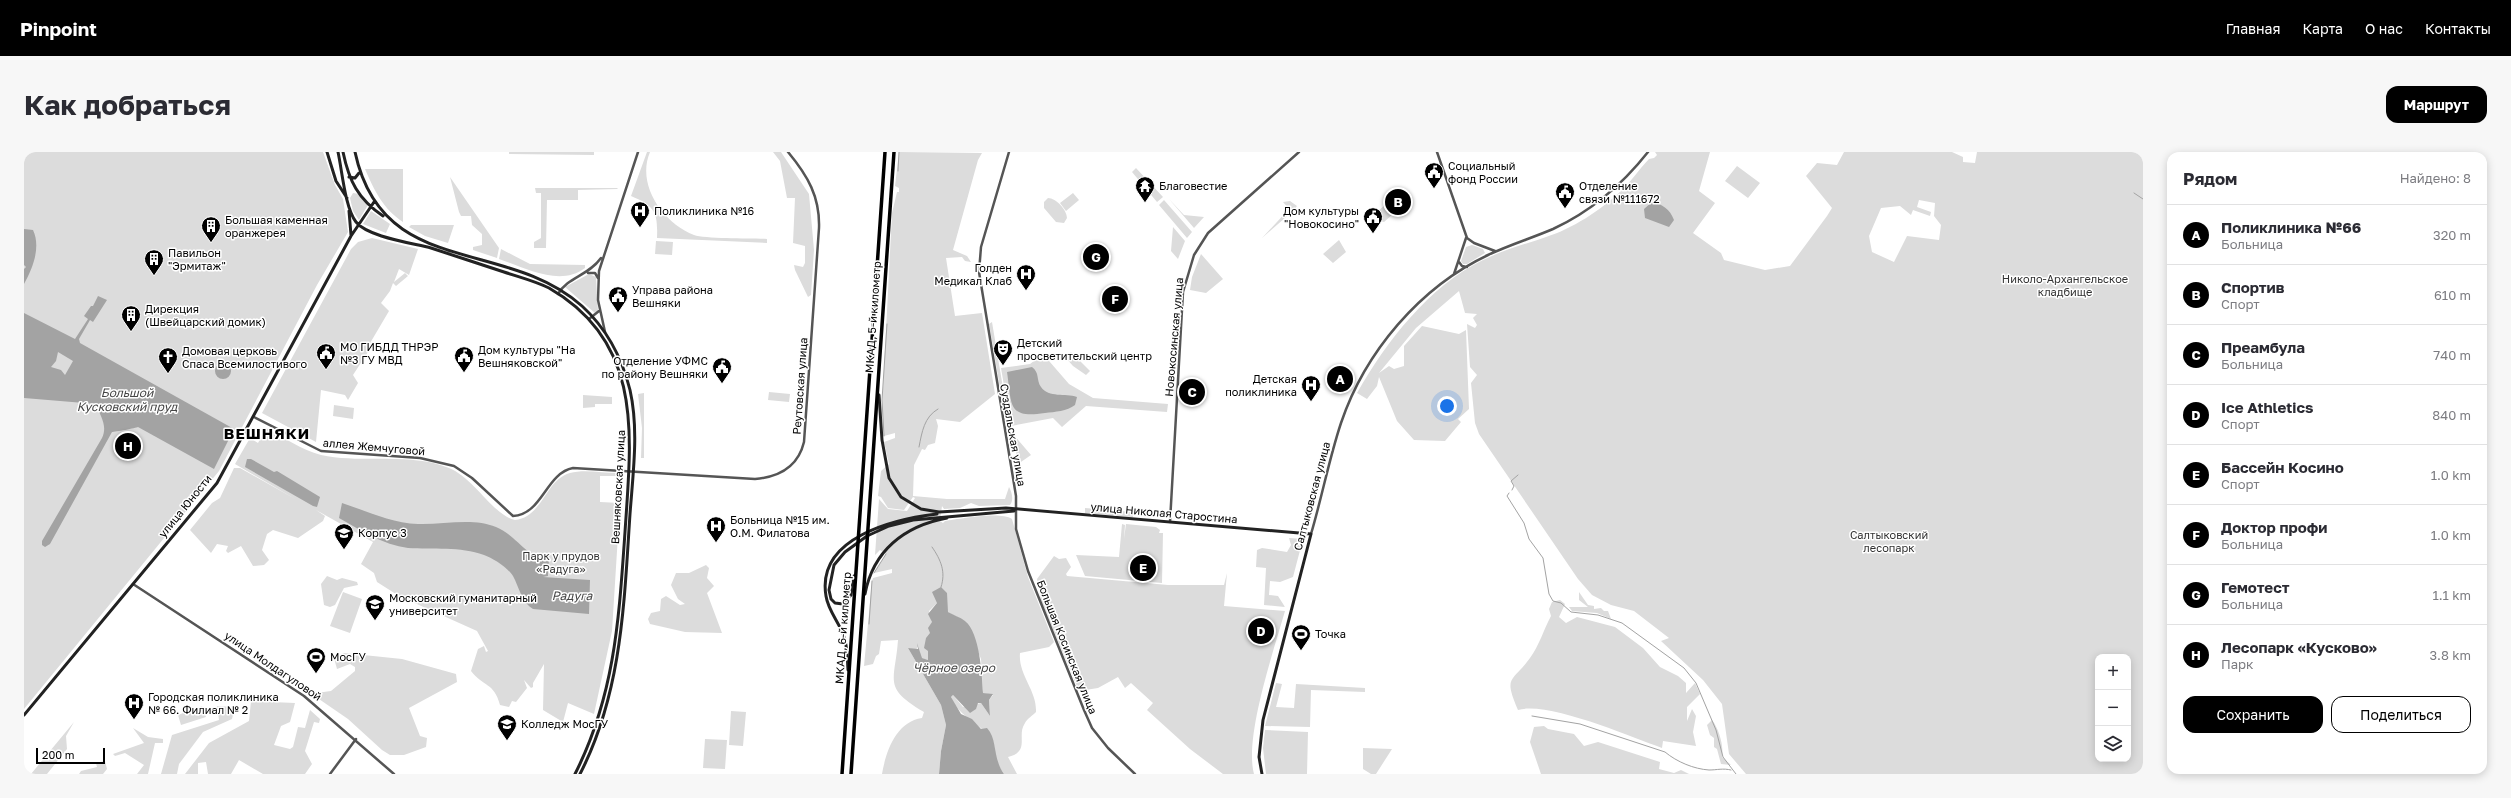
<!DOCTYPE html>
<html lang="ru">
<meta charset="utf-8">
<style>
body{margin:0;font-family:"Golos Text",sans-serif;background:#f7f7f7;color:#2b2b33}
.controls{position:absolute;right:12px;bottom:12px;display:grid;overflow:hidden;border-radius:8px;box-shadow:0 2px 10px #0003}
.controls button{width:36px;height:36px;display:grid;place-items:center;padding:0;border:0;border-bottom:1px solid #e1e1e2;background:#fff;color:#2b2b33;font:20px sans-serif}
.scale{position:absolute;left:12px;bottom:10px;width:69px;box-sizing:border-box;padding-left:4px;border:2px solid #000;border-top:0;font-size:11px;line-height:14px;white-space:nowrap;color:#000;-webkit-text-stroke:3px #fff;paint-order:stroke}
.you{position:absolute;left:1423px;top:254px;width:14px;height:14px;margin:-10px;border:3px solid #fff;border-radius:50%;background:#1a73e8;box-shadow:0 0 0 6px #1a73e833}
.badge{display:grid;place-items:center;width:26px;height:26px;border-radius:50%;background:#000;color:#fff;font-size:13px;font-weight:700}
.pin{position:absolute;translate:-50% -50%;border:2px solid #fff;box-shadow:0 1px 4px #0006}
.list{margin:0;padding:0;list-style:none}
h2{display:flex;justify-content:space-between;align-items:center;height:52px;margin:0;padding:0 16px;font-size:17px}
h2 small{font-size:13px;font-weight:400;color:#7c7c81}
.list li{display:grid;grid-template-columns:26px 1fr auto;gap:12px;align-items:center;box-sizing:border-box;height:60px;padding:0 16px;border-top:1px solid #e1e1e2}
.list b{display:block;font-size:15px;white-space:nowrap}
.list p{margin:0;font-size:13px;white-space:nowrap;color:#7c7c81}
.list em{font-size:13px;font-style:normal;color:#7c7c81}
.actions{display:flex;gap:8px;padding:12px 16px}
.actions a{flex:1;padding:9px 0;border:1px solid #000;border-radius:12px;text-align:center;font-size:14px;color:#000}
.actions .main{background:#000;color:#fff}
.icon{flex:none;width:22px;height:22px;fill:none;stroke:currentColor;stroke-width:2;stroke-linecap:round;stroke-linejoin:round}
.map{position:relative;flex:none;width:2119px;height:622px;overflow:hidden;border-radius:12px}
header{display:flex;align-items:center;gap:24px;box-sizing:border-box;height:56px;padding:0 20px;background:#000;color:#fff}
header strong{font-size:19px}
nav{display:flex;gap:22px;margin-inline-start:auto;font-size:14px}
.intro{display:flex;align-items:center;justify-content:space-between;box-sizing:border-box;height:96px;padding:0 24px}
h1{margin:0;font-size:28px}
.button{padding:10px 18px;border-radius:12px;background:#000;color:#fff;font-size:14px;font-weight:700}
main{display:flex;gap:24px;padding:0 24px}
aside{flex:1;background:#fff;border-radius:12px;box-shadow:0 2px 10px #0003}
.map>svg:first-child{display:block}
.green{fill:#dcdcdc;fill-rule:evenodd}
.water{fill:#a3a3a3;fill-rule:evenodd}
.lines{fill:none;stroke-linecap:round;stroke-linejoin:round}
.stream{stroke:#a3a3a3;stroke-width:1}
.tertiary{stroke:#555;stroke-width:2.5}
.secondary{stroke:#222;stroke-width:3}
.trunk{stroke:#000;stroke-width:3.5}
.labels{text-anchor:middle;stroke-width:3;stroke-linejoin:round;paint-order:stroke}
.poi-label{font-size:11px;fill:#000;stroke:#fff;text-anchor:start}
.park-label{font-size:11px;fill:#333;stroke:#fff}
.street-label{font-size:11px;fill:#000;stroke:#fff}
.water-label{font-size:12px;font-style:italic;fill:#444;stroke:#fff}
.district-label{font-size:15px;font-weight:bold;letter-spacing:1px;fill:#000;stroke:#fff}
</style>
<header>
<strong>Pinpoint</strong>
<nav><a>Главная</a><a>Карта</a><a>О нас</a><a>Контакты</a></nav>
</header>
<div class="intro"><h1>Как добраться</h1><a class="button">Маршрут</a></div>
<main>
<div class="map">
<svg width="2119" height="622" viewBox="0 0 2119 622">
<rect width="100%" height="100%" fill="#fff"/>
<path class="green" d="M0 0H299L311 33 319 47 324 80 293 133 195 319 0 557Z
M485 0H570V3L485 2Z
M623 0H626C612 33 639 71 670 83 681 87 728 86 743 87V91L633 86C634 60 631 54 607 44Z
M749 0H757L785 42 790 98 787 143 784 145 771 118 770 113 779 115 781 111V94L769 91 771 46H763L756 9Z
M875 0 958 1 954 8 929 98 943 104 947 110 941 109 938 105 922 106 931 164 958 161 971 242 936 270 912 267 914 274 911 291 904 293 901 298 898 297 890 313 889 344 923 347H981L985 335C988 340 990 348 986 353L955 354 947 351 936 356 920 357 918 354 916 369 919 371 921 369C935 367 976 359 988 367L1004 425 1030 490 1025 495 996 501C994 523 1013 538 1012 560 1009 563 1003 567 1001 571 992 584 1007 599 984 605L993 622H980C976 616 972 610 970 603 970 599 971 593 969 590 958 571 935 566 927 545L929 543 939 555 957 551 966 564 965 548 969 543 959 541 957 507 942 470 924 460 922 455 913 451 905 459 908 470 904 508 897 506 894 494 892 498 884 496 917 553 922 573 917 599 915 622H858C862 599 872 570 898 566L900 560C858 535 871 530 874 488L857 489 855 502 852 504 849 512 840 514 848 429 849 426 868 421V417L850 421 862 402 856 398 851 403 855 347 864 357 883 359 891 346 889 345 880 358 864 356 857 345 854 344 857 319 865 312 860 290 871 286V281L860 284 858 257 868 61 873 40H875V36L871 34Z
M1631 0H1686L1675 39 1691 51 1669 81 1697 101 1700 108 1741 118 1766 114 1803 64 1808 56 1782 24 1793 11 1813 13 1820 0H1928L1939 5V10L1951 11 1953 0H2119V622H1722L1705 602 1698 552 1679 528 1637 489 1645 486 1610 459 1587 453 1568 443 1554 427 1455 282 1451 271 1447 231 1453 223 1446 215 1443 172 1451 176 1453 173 1449 166 1453 162 1441 161 1435 139 1392 176 1355 221 1365 214 1370 217 1380 214V194L1398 174 1435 182 1442 178 1445 257 1434 267 1437 270 1421 289 1390 288 1373 269 1355 225 1353 234 1343 247 1333 241C1362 190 1405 134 1459 108 1479 98 1502 92 1522 85 1548 77 1577 58 1597 39 1607 30 1615 17 1625 7L1630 6 1633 3ZM1895 48 1911 51 1910 64 1917 73 1915 88 1883 84 1870 110 1848 100 1845 84 1857 56 1876 54 1887 63 1889 58 1906 64 1907 60 1893 55ZM2074 505H2104V607H2074Z
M1713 14 1736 31 1724 46 1701 29Z
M1112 16 1139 45 1133 50 1108 20Z
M341 17H379V70C359 57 350 38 341 17Z
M426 25 475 96 473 106 449 98V95L458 93V82L448 73 447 64H437L435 60Z
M511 36H594L593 37 554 38V48H523L522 96H510V90L517 86V41H512Z
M329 41 335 42 344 53 335 68 329 59 326 46Z
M1049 41 1055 48 1042 59 1036 51Z
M1024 46C1032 46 1043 58 1043 66L1040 71 1032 70 1020 56V50Z
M1145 47 1160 63 1180 65 1170 76Z
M1140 48 1168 80 1163 86 1135 53Z
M1266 49 1273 54 1269 59 1238 86 1265 57 1259 50Z
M1361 53 1369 62 1360 70 1346 66Z
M347 59 366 72 362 81 339 72Z
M387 73H430L424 91 401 84 385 75Z
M1149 75 1161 89 1154 107 1147 99Z
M348 86 394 97 385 123 375 117 370 130 381 121 384 124 372 134 369 131 366 139 357 151 365 159 342 198 344 200 329 223 334 231 324 248 321 243 297 238 292 290 238 261 327 97 334 90Z
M1315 88 1322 100 1309 111 1299 102Z
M632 89 649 90 648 103 631 102Z
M1448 93 1459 97 1461 101 1443 112H1439L1437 109 1442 95Z
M477 97 506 112 561 113V116C536 135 501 116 475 107Z
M1177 102 1199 127 1182 141 1166 138 1168 125Z
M565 122 572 125 574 159 571 161 541 135Z
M968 170 986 278 983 276 965 172Z
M1047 200 1066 219 1062 223 1049 214 1041 205Z
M1019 202 1045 232 1069 246 1144 252 1143 260 1062 254 1038 275 1029 266 987 274 977 216 1006 212Z
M745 240 766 242 765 250 744 248Z
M620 241V306H617L618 276 614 242Z
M559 243 588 245V252H571V255L559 256Z
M310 253 330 256 329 267 309 264Z
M242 276C259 285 278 298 297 303 338 312 385 300 425 316 450 326 470 364 491 368 519 365 521 328 546 321 560 317 579 321 593 321V324H576V350L596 351 588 479 570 562 544 551 539 570 519 558 520 512 509 531V535L507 536 500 528 503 536 492 550 488 549 485 555 476 553C470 530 459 535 447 519L454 497 460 494 462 500 464 499 453 479 375 444 353 430 350 421 337 412 349 390 292 358 301 364 299 369 274 386 249 378 243 382 238 398 245 408 240 413 229 414 217 394 204 401 202 399 204 394 193 392 187 401 166 378 188 351 196 346 210 316H216L273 348 211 312 226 286 234 291Z
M989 282 1007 303 994 312Z
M1061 356 1109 360V365L1061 361Z
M1098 372 1101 373 1100 387 1102 372 1132 375 1136 378 1135 381H1139L1138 431 1061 424 1052 403 1095 405Z
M1265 386 1279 387 1269 425 1256 430 1246 429 1245 443 1254 444 1261 455 1240 453 1242 416 1232 415 1233 398 1238 396 1263 400 1267 393Z
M1030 404 1035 407 1042 406 1047 415 1042 422 1043 424 1144 433H1200L1203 421 1200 454 1261 459C1250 498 1220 585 1230 622H1199L1166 597 1123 558 1129 551 1107 531 1101 536 1094 525 1074 536 1055 539 1017 449 1013 427Z
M682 413 685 416 683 426 690 434 683 441 698 481 661 480 626 472 624 467 627 461 636 459 637 447 642 444 656 453 661 452 654 447 647 433 652 421H665Z
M303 424 313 428 318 426 333 430 334 433 320 436 311 453 306 455 300 453 297 432Z
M319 440 338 447 326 481 306 474Z
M1555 440 1564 453 1570 454V457L1577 456 1580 459H1584L1587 467 1573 461 1548 459 1545 455H1564L1555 448Z
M1536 448 1541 452 1535 465 1542 471 1553 465 1591 475 1619 496 1636 515 1654 524 1662 531V541L1671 531 1676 542 1663 555V569L1668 557 1672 564 1669 580 1672 594 1639 589 1638 596C1607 585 1524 549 1494 558 1479 523 1488 531 1506 506 1515 494 1520 477 1527 464L1525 457 1528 450Z
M320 501 378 507 432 522 433 530 385 556 396 584 403 586 402 595 380 603H366L358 598 324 567 292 545V541L307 539 331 519V515L326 512 313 517 310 506Z
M1252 531 1258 532 1252 555 1270 556 1272 532 1341 536V540L1287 538 1286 575 1241 574Z
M227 549 271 551 266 570 257 574 250 593 266 597 269 595 274 575 281 576 286 558 296 567 295 571 290 570 281 599 288 612 281 622H239L215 608 207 622H184L182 610 174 611V622H161L185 591 225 569Z
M178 554 182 565 157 573 154 563Z
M193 554 211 555 208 567 179 580 155 612 153 622H137L148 583 195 568Z
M707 559 722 560 719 594 705 593Z
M1688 568C1695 577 1700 594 1698 605L1707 613 1697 612 1693 597 1690 595V586L1686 583 1683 573Z
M50 570 42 584 43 597 23 622H7Z
M1520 574 1524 577 1550 582 1560 594 1574 590 1636 610 1635 617 1650 621 1657 618 1665 622H1517L1506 590 1510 575Z
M109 576 124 585 139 587V591H131L124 622H113L120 613 101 601 91 604 89 602 120 591Z
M1241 578 1284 580 1283 622H1242L1239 596Z
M681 587 703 588 701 617 679 616Z
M1339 596 1368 597 1352 622H1347L1339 617Z
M81 609 83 617 79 622H55L57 619 73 615 72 611Z"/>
<path class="water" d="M1628 50C1638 52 1646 57 1650 68L1645 75 1621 66 1620 57Z
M0 77 9 78C17 95 9 116 0 132V117L2 115 0 113Z
M74 144 83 148 69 170 66 168 55 187 56 191 210 277 190 317 114 275C112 276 91 280 88 280L26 392 21 395 18 393V389L78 286C84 273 76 264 72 252L0 246V161L51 187 64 167 60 164 67 154H69ZM34 200 49 209 41 223 37 218 27 215 32 209Z
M191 219a8 8 0 1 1 16 0a8 8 0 1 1-16 0Z
M1008 215C1016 221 1012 228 1017 235 1025 246 1041 241 1053 245L1051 253C1043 259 1031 260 1021 261 983 267 988 253 983 220Z
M223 307H227L250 320 253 319 296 345 293 355 289 354 221 315Z
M318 351C343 359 367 371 394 372 418 373 449 365 472 375 492 383 504 407 525 409L524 416 519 417 524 418V424L519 425 566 428 565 462 509 457C498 451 495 435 489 424 484 416 469 406 460 403 436 394 409 398 384 396 359 393 336 378 315 366Z
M917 435 923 441 924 460C929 463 936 465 941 469 956 481 958 523 959 541L969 542 965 548 966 564 957 551H954L952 557 946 561 929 543 927 545 937 562 948 567 957 577 963 576C974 588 968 605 980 622H915L917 599 922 573 917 553 884 496 894 497 893 491 898 506 904 508V499L900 496 902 486 906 481 904 476 908 470 904 462 913 451 908 440Z"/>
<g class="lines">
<path class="stream" d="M874 19 875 0
M2110 41 2119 47
M860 284 858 248 863 172
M895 295C898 280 900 265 914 257
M1488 338 1490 334 1487 329 1494 323
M1485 341 1483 344 1500 371 1505 387 1519 406 1525 442 1529 449 1537 451 1547 460 1574 463 1598 471 1660 516 1672 531 1692 578 1699 605 1712 622
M908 395C917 408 922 420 917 435
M850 421 862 402
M845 472 848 429
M1508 564 1556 572 1641 600C1653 610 1670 617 1685 618 1693 618 1699 616 1707 618"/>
<path class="tertiary" d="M985 0 957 95 955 120 992 344V377L1004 419 1060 558 1068 576 1084 596 1111 622
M1413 0 1443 86 1450 91 1471 99
M1435 110 1438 114 1443 115
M564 121H571L574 126
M1430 122 1442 86
M534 142C544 125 564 124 577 106
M565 167 575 159
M581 180 574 148 575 119 614 0
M230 265 297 299 396 306 430 314 448 326 489 364C518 363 522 321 549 316L731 327C755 325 774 315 780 290L795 76C796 45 784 24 764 0
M1146 370 1159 140 1170 103 1184 81 1275 0
M1287 382C1298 345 1305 307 1317 271 1341 200 1396 135 1464 103 1485 93 1508 86 1529 77 1568 59 1598 33 1624 0
M109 432 280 544 370 622
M306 622 332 587"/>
<path class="secondary" d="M303 0 312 29 323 46
M314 0C318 18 321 56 332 70 344 85 388 91 407 96 431 104 456 112 480 120 495 125 511 129 525 136 621 191 607 286 601 380 595 466 591 543 551 622
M319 0C325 29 334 47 359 64
M331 0C358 127 481 85 558 154 582 176 598 206 606 238 615 278 609 321 606 362 600 452 598 540 556 622
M325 25 331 26 335 21
M325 59 327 83
M855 243 858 288 865 326 877 345 897 357 915 360 982 356 1287 382 1239 568 1235 605 1238 622
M830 424 827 443 819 452 811 451 807 447 805 438 810 413 821 400 843 384 865 374 889 368 990 359
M841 442C849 399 880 374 923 366
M824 518C823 506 824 494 819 482 814 469 804 458 802 444 792 385 871 367 913 362
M0 563 193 331 327 84 350 50"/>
<path class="trunk" d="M818 622 861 0
M827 622 870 0"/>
</g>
<defs>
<g id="civic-pin" transform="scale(1)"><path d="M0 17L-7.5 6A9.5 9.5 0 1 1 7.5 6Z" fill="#000" stroke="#fff"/><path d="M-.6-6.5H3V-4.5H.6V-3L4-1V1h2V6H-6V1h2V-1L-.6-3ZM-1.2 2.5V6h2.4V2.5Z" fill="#fff"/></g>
<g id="temple-pin" transform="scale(1)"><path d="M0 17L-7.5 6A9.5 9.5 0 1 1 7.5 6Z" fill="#000" stroke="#fff"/><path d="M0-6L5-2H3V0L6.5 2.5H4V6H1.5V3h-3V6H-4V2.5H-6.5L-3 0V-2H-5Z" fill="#fff"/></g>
<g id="hospital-pin" transform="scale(1)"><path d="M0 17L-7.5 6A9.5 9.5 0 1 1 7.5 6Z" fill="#000" stroke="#fff"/><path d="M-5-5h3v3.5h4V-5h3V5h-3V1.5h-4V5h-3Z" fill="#fff"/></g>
<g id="building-pin" transform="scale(1)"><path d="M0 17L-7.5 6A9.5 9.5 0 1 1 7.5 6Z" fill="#000" stroke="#fff"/><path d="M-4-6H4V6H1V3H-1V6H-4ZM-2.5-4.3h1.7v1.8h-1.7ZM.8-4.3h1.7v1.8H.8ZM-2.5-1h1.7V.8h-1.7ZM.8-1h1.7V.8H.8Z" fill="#fff"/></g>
<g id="theatre-pin" transform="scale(1)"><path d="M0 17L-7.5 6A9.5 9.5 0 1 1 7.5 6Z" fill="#000" stroke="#fff"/><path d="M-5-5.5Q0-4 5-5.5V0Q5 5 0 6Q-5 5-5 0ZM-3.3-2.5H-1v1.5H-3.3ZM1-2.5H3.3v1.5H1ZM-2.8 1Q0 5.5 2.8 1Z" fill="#fff"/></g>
<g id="church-pin" transform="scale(1)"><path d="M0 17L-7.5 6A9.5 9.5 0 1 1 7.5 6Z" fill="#000" stroke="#fff"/><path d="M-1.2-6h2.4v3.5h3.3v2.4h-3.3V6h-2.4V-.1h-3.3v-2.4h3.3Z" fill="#fff"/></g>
<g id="university-pin" transform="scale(1)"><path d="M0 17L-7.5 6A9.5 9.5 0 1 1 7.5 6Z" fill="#000" stroke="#fff"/><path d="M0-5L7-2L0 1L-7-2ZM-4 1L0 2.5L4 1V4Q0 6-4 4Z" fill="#fff"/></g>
<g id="stadium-pin" transform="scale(1)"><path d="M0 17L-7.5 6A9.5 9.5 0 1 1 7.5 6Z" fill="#000" stroke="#fff"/><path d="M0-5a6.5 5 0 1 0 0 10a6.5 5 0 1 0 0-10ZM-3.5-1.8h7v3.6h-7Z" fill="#fff"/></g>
</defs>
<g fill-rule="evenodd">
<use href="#civic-pin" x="1410" y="20"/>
<use href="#temple-pin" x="1121" y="34"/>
<use href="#civic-pin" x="1541" y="40"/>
<use href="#hospital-pin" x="616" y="59"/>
<use href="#civic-pin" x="1349" y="65"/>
<use href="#building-pin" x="187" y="74"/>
<use href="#building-pin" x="130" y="107"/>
<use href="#hospital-pin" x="1002" y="122"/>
<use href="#civic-pin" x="594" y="144"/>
<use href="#building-pin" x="107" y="163"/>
<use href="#theatre-pin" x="979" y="197"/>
<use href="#civic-pin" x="302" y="201"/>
<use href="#civic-pin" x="440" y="204"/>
<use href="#church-pin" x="144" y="205"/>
<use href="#civic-pin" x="698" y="215"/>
<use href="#hospital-pin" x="1287" y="233"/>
<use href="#hospital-pin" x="692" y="374"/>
<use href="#university-pin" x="320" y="381"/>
<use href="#university-pin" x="351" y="452"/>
<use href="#stadium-pin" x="1277" y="482"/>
<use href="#stadium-pin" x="292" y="505"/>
<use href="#hospital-pin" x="110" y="551"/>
<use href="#university-pin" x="483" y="572"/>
</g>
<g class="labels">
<g class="poi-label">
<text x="1424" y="18">Социальный<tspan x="1424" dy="13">фонд России</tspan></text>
<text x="1135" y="38">Благовестие</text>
<text x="1555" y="38">Отделение<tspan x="1555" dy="13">связи №111672</tspan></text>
<text x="630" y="63">Поликлиника №16</text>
<text x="1335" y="63" text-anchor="end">Дом культуры<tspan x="1335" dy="13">"Новокосино"</tspan></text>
<text x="201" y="72">Большая каменная<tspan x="201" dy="13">оранжерея</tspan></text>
<text x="144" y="105">Павильон<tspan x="144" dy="13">"Эрмитаж"</tspan></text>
<text x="988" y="120" text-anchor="end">Голден<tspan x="988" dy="13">Медикал Клаб</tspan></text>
<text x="608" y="142">Управа района<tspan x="608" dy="13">Вешняки</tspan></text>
<text x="121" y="161">Дирекция<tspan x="121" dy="13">(Швейцарский домик)</tspan></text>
<text x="993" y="195">Детский<tspan x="993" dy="13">просветительский центр</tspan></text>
<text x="316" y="199">МО ГИБДД ТНРЭР<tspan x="316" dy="13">№3 ГУ МВД</tspan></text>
<text x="454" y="202">Дом культуры "На<tspan x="454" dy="13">Вешняковской"</tspan></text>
<text x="158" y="203">Домовая церковь<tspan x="158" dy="13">Спаса Всемилостивого</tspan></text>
<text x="684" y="213" text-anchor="end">Отделение УФМС<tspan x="684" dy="13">по району Вешняки</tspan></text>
<text x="1273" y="231" text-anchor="end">Детская<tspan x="1273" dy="13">поликлиника</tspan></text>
<text x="706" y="372">Больница №15 им.<tspan x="706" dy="13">О.М. Филатова</tspan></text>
<text x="334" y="385">Корпус 3</text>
<text x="365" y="450">Московский гуманитарный<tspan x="365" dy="13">университет</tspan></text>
<text x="1291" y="486">Точка</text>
<text x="306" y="509">МосГУ</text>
<text x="124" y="549">Городская поликлиника<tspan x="124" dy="13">№ 66. Филиал № 2</tspan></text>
<text x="497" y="576">Колледж МосГУ</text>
</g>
<g class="park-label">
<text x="2041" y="131">Николо-Архангельское<tspan x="2041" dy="13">кладбище</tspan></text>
<text x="1865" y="387">Салтыковский<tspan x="1865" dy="13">лесопарк</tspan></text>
<text x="537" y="408">Парк у прудов<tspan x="537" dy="13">«Радуга»</tspan></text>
</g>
<g class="street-label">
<text transform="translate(849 165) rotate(-86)" y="4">МКАД, 5-й километр</text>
<text transform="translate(1150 185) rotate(-85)" y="4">Новокосинская улица</text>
<text transform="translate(776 234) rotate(-86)" y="4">Реутовская улица</text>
<text transform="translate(989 283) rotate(80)" y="4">Суздальская улица</text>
<text transform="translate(350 295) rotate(5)" y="4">аллея Жемчуговой</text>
<text transform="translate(594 335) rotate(-87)" y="4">Вешняковская улица</text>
<text transform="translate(1288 344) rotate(-75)" y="4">Салтыковская улица</text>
<text transform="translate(161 354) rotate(-51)" y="4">улица Юности</text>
<text transform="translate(1140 361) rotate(5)" y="4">улица Николая Старостина</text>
<text transform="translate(819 476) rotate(-86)" y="4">МКАД, 6-й километр</text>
<text transform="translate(1043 495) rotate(68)" y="4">Большая Косинская улица</text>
<text transform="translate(249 514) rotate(34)" y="4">улица Молдагуловой</text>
</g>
<g class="water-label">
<text x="103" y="245">Большой<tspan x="103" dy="14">Кусковский пруд</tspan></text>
<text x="548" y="448">Радуга</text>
<text x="930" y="520">Чёрное озеро</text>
</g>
<g class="district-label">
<text x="243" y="287">ВЕШНЯКИ</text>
</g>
</g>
</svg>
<div class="controls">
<button>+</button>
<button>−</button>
<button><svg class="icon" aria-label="layers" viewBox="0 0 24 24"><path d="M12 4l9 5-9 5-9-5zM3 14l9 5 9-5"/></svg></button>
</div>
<div class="scale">200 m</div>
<div class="you"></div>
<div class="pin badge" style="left:1316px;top:227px">A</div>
<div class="pin badge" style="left:1374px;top:50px">B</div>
<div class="pin badge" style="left:1168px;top:240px">C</div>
<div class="pin badge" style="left:1237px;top:479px">D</div>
<div class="pin badge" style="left:1119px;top:416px">E</div>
<div class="pin badge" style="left:1091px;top:147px">F</div>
<div class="pin badge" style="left:1072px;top:105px">G</div>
<div class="pin badge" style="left:104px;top:294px">H</div>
</div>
<aside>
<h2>Рядом<small>Найдено: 8</small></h2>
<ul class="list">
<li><span class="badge">A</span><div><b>Поликлиника №66</b><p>Больница</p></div><em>320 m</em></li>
<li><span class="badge">B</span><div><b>Спортив</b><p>Спорт</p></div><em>610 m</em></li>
<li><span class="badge">C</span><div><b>Преамбула</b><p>Больница</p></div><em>740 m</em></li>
<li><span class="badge">D</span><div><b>Ice Athletics</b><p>Спорт</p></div><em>840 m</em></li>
<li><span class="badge">E</span><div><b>Бассейн Косино</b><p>Спорт</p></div><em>1.0 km</em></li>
<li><span class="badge">F</span><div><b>Доктор профи</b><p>Больница</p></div><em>1.0 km</em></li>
<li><span class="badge">G</span><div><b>Гемотест</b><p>Больница</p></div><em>1.1 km</em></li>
<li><span class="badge">H</span><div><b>Лесопарк «Кусково»</b><p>Парк</p></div><em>3.8 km</em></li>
</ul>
<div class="actions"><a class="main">Сохранить</a><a>Поделиться</a></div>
</aside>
</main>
